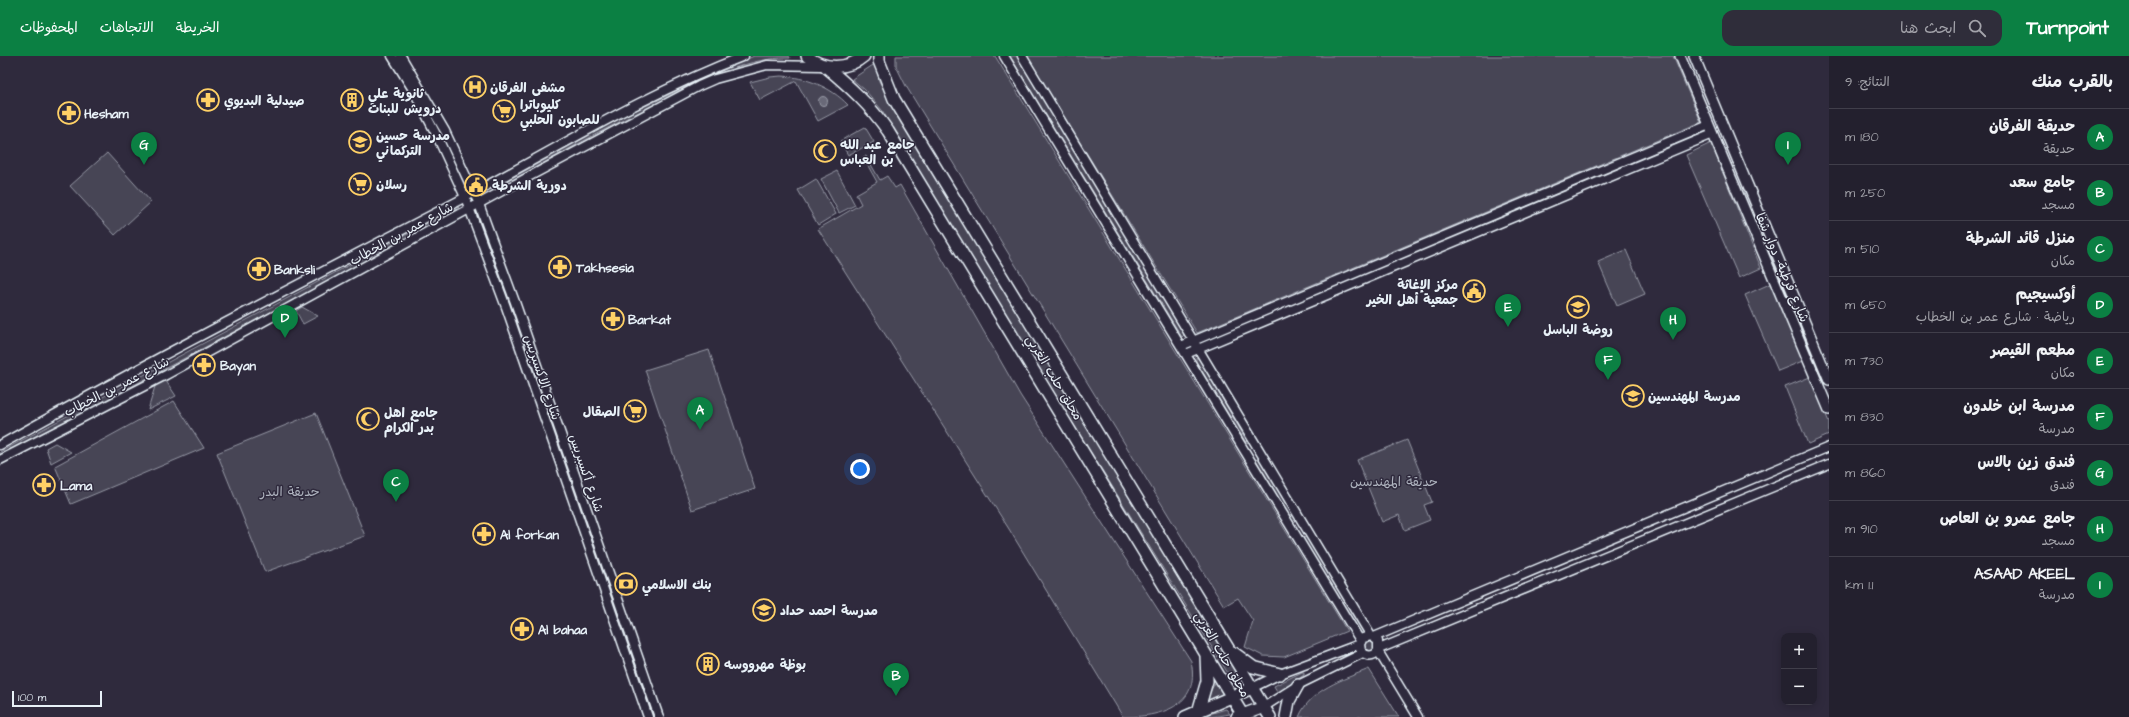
<!DOCTYPE html>
<html lang="ar">
<meta charset="utf-8">
<style>
body{margin:0;font-family:"Architects Daughter","Playpen Sans Arabic",sans-serif;background:#2f2d3a;color:#f1f3f6;direction:rtl}
.controls{position:absolute;right:12px;bottom:12px;display:grid;overflow:hidden;border-radius:8px;box-shadow:0 2px 10px #0003}
.controls button{width:36px;height:36px;display:grid;place-items:center;padding:0;border:0;border-bottom:1px solid #403e4a;background:#23202e;color:#f1f3f6;font:20px sans-serif}
.scale{position:absolute;left:12px;bottom:10px;width:90px;box-sizing:border-box;padding-left:4px;border:2px solid #e8f1f8;border-top:0;font-size:11px;line-height:14px;white-space:nowrap;color:#e8f1f8;-webkit-text-stroke:3px #2f2a3d;paint-order:stroke}
.you{position:absolute;left:860px;top:413px;width:14px;height:14px;margin:-10px;border:3px solid #fff;border-radius:50%;background:#1a73e8;box-shadow:0 0 0 6px #1a73e833}
.badge{display:grid;place-items:center;width:26px;height:26px;border-radius:50%;background:#0b8043;color:#fff;font-size:13px;font-weight:700}
.pin{position:absolute;translate:-50% -33px;filter:drop-shadow(0 1px 2px #0008)}
.pin::after{content:'';position:absolute;top:21px;width:14px;height:12px;background:inherit;clip-path:polygon(0 0,100% 0,50% 100%)}
.list{margin:0;padding:0;list-style:none}
h2{display:flex;justify-content:space-between;align-items:center;height:52px;margin:0;padding:0 16px;font-size:17px}
h2 small{font-size:13px;font-weight:400;color:#a3a3aa}
.list li{display:grid;grid-template-columns:26px 1fr auto;gap:12px;align-items:center;box-sizing:border-box;height:56px;padding:0 16px;border-top:1px solid #403e4a}
.list b{display:block;font-size:15px;white-space:nowrap}
.list p{margin:0;font-size:13px;white-space:nowrap;color:#a3a3aa}
.list em{font-size:13px;font-style:normal;color:#a3a3aa}
.icon{flex:none;width:22px;height:22px;fill:none;stroke:currentColor;stroke-width:2;stroke-linecap:round;stroke-linejoin:round}
.map{position:relative;flex:none;width:1829px;height:661px;overflow:hidden;direction:ltr}
header{display:flex;align-items:center;gap:24px;box-sizing:border-box;height:56px;padding:0 20px;background:#0b8043;color:#fff}
header strong{font-size:19px}
nav{display:flex;gap:22px;margin-inline-start:auto;font-size:14px}
.search{width:280px;height:36px;background:#2f2d3a;display:flex;align-items:center;gap:10px;box-sizing:border-box;padding:0 14px;border-radius:12px;color:#a3a3aa;font-size:15px}
main{display:flex}
aside{flex:1;background:#23202e}
.map>svg:first-child{display:block}
.green{fill:#464455;stroke:#979aa6}
.water{fill:#696978;stroke:#9c9fab}
.lines{fill:none;stroke-linecap:round;stroke-linejoin:round}
.tertiary-casing{stroke:#e8f1f8;stroke-width:11}
.secondary-casing{stroke:#e8f1f8;stroke-width:12}
.primary-casing{stroke:#e8f1f8;stroke-width:14}
.trunk-casing{stroke:#e8f1f8;stroke-width:14}
.tertiary{stroke:#2f2a3d;stroke-width:8}
.secondary{stroke:#2f2a3d;stroke-width:9}
.primary{stroke:#2f2a3d;stroke-width:11}
.trunk{stroke:#2f2a3d;stroke-width:11}
.labels{text-anchor:middle;stroke-width:3;stroke-linejoin:round;paint-order:stroke}
.poi-label{font-size:13px;font-weight:bold;fill:#e8f1f8;stroke:#2f2a3d;text-anchor:start}
.street-label{font-size:13px;fill:#e8f1f8;stroke:#2f2a3d}
.park-label{font-size:13px;fill:#afb4bf;stroke:#2f2a3d}
</style>
<header>
<strong>Turnpoint</strong>
<div class="search"><svg class="icon" aria-label="search" viewBox="0 0 24 24"><circle cx="10" cy="10" r="6"/><path d="M15 15l6 6"/></svg>ابحث هنا</div>
<nav><a>الخريطة</a><a>الاتجاهات</a><a>المحفوظات</a></nav>
</header>
<main>
<aside>
<h2>بالقرب منك<small>النتائج: 9</small></h2>
<ul class="list">
<li><span class="badge">A</span><div><b>حديقة الفرقان</b><p>حديقة</p></div><em>180 m</em></li>
<li><span class="badge">B</span><div><b>جامع سعد</b><p>مسجد</p></div><em>250 m</em></li>
<li><span class="badge">C</span><div><b>منزل قائد الشرطة</b><p>مكان</p></div><em>510 m</em></li>
<li><span class="badge">D</span><div><b>أوكسيجيم</b><p>رياضة · شارع عمر بن الخطاب</p></div><em>650 m</em></li>
<li><span class="badge">E</span><div><b>مطعم القيصر</b><p>مكان</p></div><em>730 m</em></li>
<li><span class="badge">F</span><div><b>مدرسة ابن خلدون</b><p>مدرسة</p></div><em>830 m</em></li>
<li><span class="badge">G</span><div><b>فندق زين بالاس</b><p>فندق</p></div><em>860 m</em></li>
<li><span class="badge">H</span><div><b>جامع عمرو بن العاص</b><p>مسجد</p></div><em>910 m</em></li>
<li><span class="badge">I</span><div><b>ASAAD AKEEL</b><p>مدرسة</p></div><em>1.1 km</em></li>
</ul>
</aside>
<div class="map">
<svg width="1829" height="661" viewBox="0 0 1829 661">
<rect width="100%" height="100%" fill="#2f2a3d"/>
<filter id="ink" filterUnits="userSpaceOnUse"><feTurbulence type="fractalNoise" baseFrequency=".025" numOctaves="2"/><feDisplacementMap in="SourceGraphic" scale="8" xChannelSelector="R" yChannelSelector="G"/><feConvolveMatrix kernelMatrix="1 2 1 2 8 2 1 2 1" color-interpolation-filters="sRGB"/></filter>
<g filter="url(#ink)">
<path class="green" d="M754 0H789L790 2C748 1 713 21 676 38 613 67 553 102 493 135L492 133 628 58Z
M896 0H995L1347 575 1284 601 1263 600 1245 591 1253 565 1238 542 1224 550 906 30 896 10Z
M1010 0H1017L1183 276 1184 279 1182 281Z
M1027 0H1673L1701 66 1197 277Z
M876 7 879 25 920 98 1242 623 1243 628 1241 630 1234 627 949 167 882 54 865 34 852 23Z
M781 20C806 21 831 31 848 49L818 65 796 25 760 44 750 26 770 21Z
M865 71 874 86 848 99 840 85Z
M1711 87 1761 212 1739 222 1686 99Z
M107 97 151 146 115 179 70 130Z
M866 100 880 124 887 120 895 132 900 129 1020 339 1191 605C1201 651 1160 661 1123 661L1009 473 818 173 861 148 856 138 877 126 863 101Z
M837 115 855 149 839 157 821 123Z
M816 123 836 158 818 169 798 134Z
M458 151 459 152 410 179 407 183 0 401V396Z
M1626 194 1645 238 1617 250 1598 206Z
M1772 227 1805 304 1778 315 1745 239Z
M302 251 318 260 303 268 296 255Z
M709 294 755 433 692 454 645 314Z
M1196 301 1199 303 1248 387 1245 385 1196 305Z
M1810 321 1829 366V379L1808 388 1785 331Z
M164 322 176 340 148 354 156 327Z
M174 345 204 392 71 448 55 410Z
M316 357 365 480 265 516 217 397Z
M1407 384 1432 446 1424 449 1430 464 1405 474 1399 459 1382 466 1357 404Z
M55 387 71 396 51 407 46 392Z
M1259 401 1296 463 1293 466 1256 404Z
M1306 481 1365 577 1361 580 1303 482Z
M1363.5 590a5.5 5.5 0 1 1 11 0a5.5 5.5 0 1 1-11 0Z
M1369 613 1399 661H1299C1311 633 1342 624 1369 613Z
M1302 616H1304V619L1278 637 1274 630Z
M1216 625 1224 640 1203 649Z
M1226 653 1230 658 1211 661 1206 659Z"/>
<path class="water" d="M818.5 45a4.5 4.5 0 1 1 9 0a4.5 4.5 0 1 1-9 0Z"/>
<g class="lines">
<g class="tertiary-casing">
<path id="tertiary" d="M392 0 412 32 437 80 465 141 506 251 648 661
M401 0 445 75 479 148 515 246 659 661
M1004 0 1361 586
M1022 0 1371 580 1378 585V595C1373 601 1367 601 1361 595L1360 588 1363 582 1371 580
M1181 290 1709 69
M1186 298 1713 78
M0 389C151 304 305 225 458 145 553 95 644 38 744 0
M0 404 166 319 502 135 699 30 715 23 767 9 820 10
M1374 581 1829 391
M1379 593 1829 408
M1378 595 1418 661
M1252 632 1280 618 1360 588
M1264 651 1298 629 1363 597"/>
</g>
<g class="secondary-casing">
<path id="secondary" d="M1680 0 1829 354
M1694 0 1829 324"/>
</g>
<g class="primary-casing">
<path id="primary" d="M1185 661 1252 632
M1237 661 1264 651"/>
</g>
<g class="trunk-casing">
<path id="trunk" d="M807 0C823 14 848 14 864 0
M879 0V5L894 43 1270 661
M825 10C849 30 870 49 888 75L1244 661
M1234 597 1253 611 1280 618
M1198 656 1207 625 1206 599
M1286 661 1289 645 1298 629"/>
</g>
<use href="#tertiary" class="tertiary"/>
<use href="#secondary" class="secondary"/>
<use href="#primary" class="primary"/>
<use href="#trunk" class="trunk"/>
</g>
</g>
<defs>
<g id="hospital-ring" transform="scale(1.15)"><circle r="9.5" fill="#2f2a3d" stroke="#ffd166" stroke-width="1.5"/><path d="M-5-5h3v3.5h4V-5h3V5h-3V1.5h-4V5h-3Z" fill="#ffd166"/></g>
<g id="pharmacy-ring" transform="scale(1.15)"><circle r="9.5" fill="#2f2a3d" stroke="#ffd166" stroke-width="1.5"/><path d="M-2-6h4v4h4v4h-4v4h-4v-4h-4v-4h4Z" fill="#ffd166"/></g>
<g id="building-ring" transform="scale(1.15)"><circle r="9.5" fill="#2f2a3d" stroke="#ffd166" stroke-width="1.5"/><path d="M-4-6H4V6H1V3H-1V6H-4ZM-2.5-4.3h1.7v1.8h-1.7ZM.8-4.3h1.7v1.8H.8ZM-2.5-1h1.7V.8h-1.7ZM.8-1h1.7V.8H.8Z" fill="#ffd166"/></g>
<g id="supermarket-ring" transform="scale(1.15)"><circle r="9.5" fill="#2f2a3d" stroke="#ffd166" stroke-width="1.5"/><path d="M-6-5.5h2.5l.6 2H6L4.5 2H-2.5L-4.4-4H-6ZM-1.5 3.2a1.3 1.3 0 1 0 .1 0ZM3 3.2a1.3 1.3 0 1 0 .1 0Z" fill="#ffd166"/></g>
<g id="school-ring" transform="scale(1.15)"><circle r="9.5" fill="#2f2a3d" stroke="#ffd166" stroke-width="1.5"/><path d="M0-5L7-2L0 1L-7-2ZM-4 1L0 2.5L4 1V4Q0 6-4 4Z" fill="#ffd166"/></g>
<g id="mosque-ring" transform="scale(1.15)"><circle r="9.5" fill="#2f2a3d" stroke="#ffd166" stroke-width="1.5"/><path d="M3.5-4.9A6 6 0 1 0 3.5 4.9A5 5 0 1 1 3.5-4.9Z" fill="#ffd166"/></g>
<g id="civic-ring" transform="scale(1.15)"><circle r="9.5" fill="#2f2a3d" stroke="#ffd166" stroke-width="1.5"/><path d="M-.6-6.5H3V-4.5H.6V-3L4-1V1h2V6H-6V1h2V-1L-.6-3ZM-1.2 2.5V6h2.4V2.5Z" fill="#ffd166"/></g>
<g id="bank-ring" transform="scale(1.15)"><circle r="9.5" fill="#2f2a3d" stroke="#ffd166" stroke-width="1.5"/><path d="M-6-4H6V4H-6ZM0-2.3a2.3 2.3 0 1 0 0 4.6a2.3 2.3 0 1 0 0-4.6Z" fill="#ffd166"/></g>
</defs>
<g fill-rule="evenodd">
<use href="#hospital-ring" x="475" y="31"/>
<use href="#pharmacy-ring" x="208" y="44"/>
<use href="#building-ring" x="352" y="44"/>
<use href="#supermarket-ring" x="504" y="55"/>
<use href="#pharmacy-ring" x="69" y="57"/>
<use href="#school-ring" x="360" y="86"/>
<use href="#mosque-ring" x="825" y="95"/>
<use href="#supermarket-ring" x="360" y="128"/>
<use href="#civic-ring" x="476" y="129"/>
<use href="#pharmacy-ring" x="560" y="211"/>
<use href="#pharmacy-ring" x="259" y="213"/>
<use href="#civic-ring" x="1474" y="235"/>
<use href="#school-ring" x="1578" y="251"/>
<use href="#pharmacy-ring" x="613" y="263"/>
<use href="#pharmacy-ring" x="204" y="309"/>
<use href="#school-ring" x="1633" y="340"/>
<use href="#supermarket-ring" x="635" y="355"/>
<use href="#mosque-ring" x="368" y="363"/>
<use href="#pharmacy-ring" x="44" y="429"/>
<use href="#pharmacy-ring" x="484" y="478"/>
<use href="#bank-ring" x="626" y="528"/>
<use href="#school-ring" x="764" y="554"/>
<use href="#pharmacy-ring" x="522" y="573"/>
<use href="#building-ring" x="708" y="608"/>
</g>
<g class="labels">
<g class="poi-label">
<text x="490" y="36">مشفى الفرقان</text>
<text x="368" y="42">ثانوية علي<tspan x="368" dy="15">درويش للبنات</tspan></text>
<text x="224" y="49">صيدلية البديوي</text>
<text x="520" y="53">كليوباترا<tspan x="520" dy="15">للصابون الحلبي</tspan></text>
<text x="84" y="62">Hesham</text>
<text x="376" y="84">مدرسة حسين<tspan x="376" dy="15">التركماني</tspan></text>
<text x="840" y="93">جامع عبد الله<tspan x="840" dy="15">بن العباس</tspan></text>
<text x="376" y="133">رسلان</text>
<text x="492" y="134">دورية الشرطة</text>
<text x="576" y="216">Takhsesia</text>
<text x="274" y="218">Banksli</text>
<text x="1458" y="233" text-anchor="end">مركز الإغاثة<tspan x="1458" dy="15">جمعية أهل الخير</tspan></text>
<text x="628" y="268">Barkat</text>
<text x="1578" y="278" text-anchor="middle">روضة الباسل</text>
<text x="220" y="314">Bayan</text>
<text x="1648" y="345">مدرسة المهندسين</text>
<text x="620" y="360" text-anchor="end">الصقال</text>
<text x="384" y="361">جامع اهل<tspan x="384" dy="15">بدر الكرام</tspan></text>
<text x="60" y="434">Lama</text>
<text x="500" y="483">Al forkan</text>
<text x="642" y="533">بنك الاسلامي</text>
<text x="780" y="559">مدرسة احمد حداد</text>
<text x="538" y="578">Al bahaa</text>
<text x="724" y="613">بوظة مهرووسه</text>
</g>
<g class="street-label">
<text transform="translate(401 177) rotate(-29)" y="5">شارع عمر بن الخطاب</text>
<text transform="translate(1783 211) rotate(67)" y="5">شارع قرطبة- دوار شفا</text>
<text transform="translate(543 321) rotate(71)" y="5">شارع الاكسبريس</text>
<text transform="translate(1055 321) rotate(59)" y="5">محلق حلب الغربي</text>
<text transform="translate(116 330) rotate(-27)" y="5">شارع عمر بن الخطاب</text>
<text transform="translate(587 417) rotate(71)" y="5">شارع أكسبريس</text>
<text transform="translate(1223 598) rotate(60)" y="5">محلق حلب الغربي</text>
</g>
<g class="park-label">
<text x="1394" y="430">حديقة المهندسين</text>
<text x="290" y="440">حديقة البدر</text>
</g>
</g>
</svg>
<div class="controls">
<button>+</button>
<button>−</button>
</div>
<div class="scale">100 m</div>
<div class="you"></div>
<div class="pin badge" style="left:700px;top:374px">A</div>
<div class="pin badge" style="left:896px;top:640px">B</div>
<div class="pin badge" style="left:396px;top:446px">C</div>
<div class="pin badge" style="left:285px;top:282px">D</div>
<div class="pin badge" style="left:1508px;top:271px">E</div>
<div class="pin badge" style="left:1608px;top:324px">F</div>
<div class="pin badge" style="left:144px;top:109px">G</div>
<div class="pin badge" style="left:1673px;top:284px">H</div>
<div class="pin badge" style="left:1788px;top:109px">I</div>
</div>
</main>
